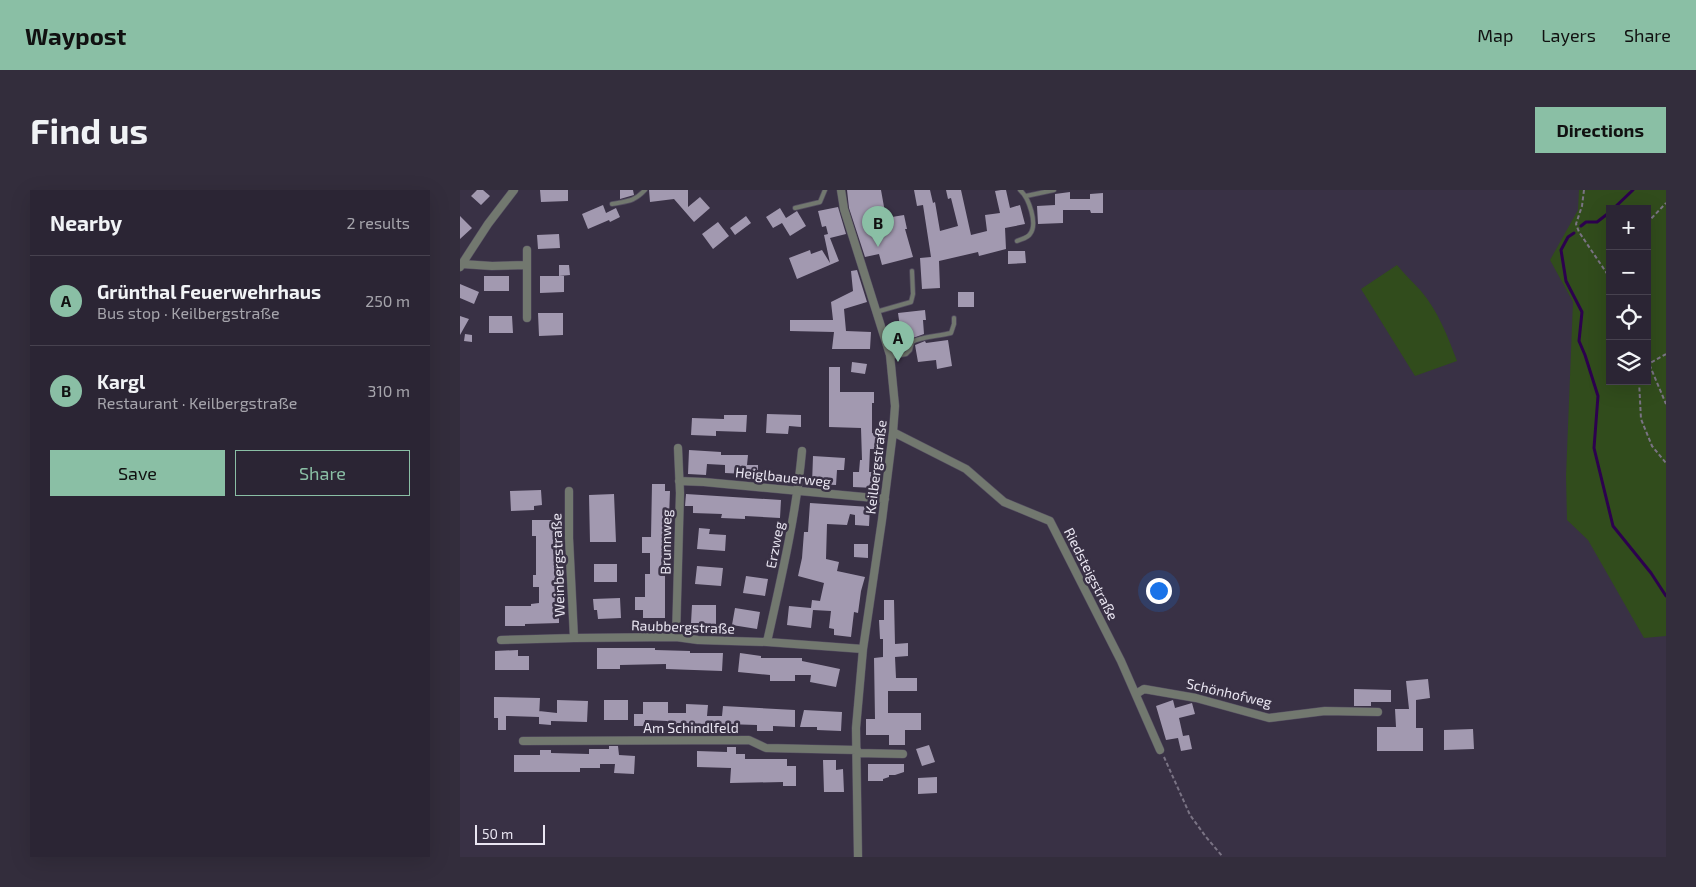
<!DOCTYPE html>
<meta charset="utf-8">
<style>
body{margin:0;font-family:"Exo 2",sans-serif;background:#332d3c;color:#f1f3f6}
.controls{position:absolute;right:15px;top:15px;display:grid;overflow:hidden;border-radius:0px;box-shadow:0 5px 20px #0002}
.controls button{width:45px;height:45px;display:grid;place-items:center;padding:0;border:0;border-bottom:1px solid #47424f;background:#2b2534;color:#f1f3f6;font:25px sans-serif}
.scale{position:absolute;left:15px;bottom:12px;width:70px;box-sizing:border-box;padding-left:5px;border:2px solid #eae6f2;border-top:0;font-size:14px;line-height:18px;white-space:nowrap;color:#eae6f2;-webkit-text-stroke:4px #393145;paint-order:stroke}
.you{position:absolute;left:698px;top:400px;width:18px;height:18px;margin:-12px;border:4px solid #fff;border-radius:50%;background:#1a73e8;box-shadow:0 0 0 8px #1a73e833}
.badge{display:grid;place-items:center;width:32px;height:32px;border-radius:50%;background:#8abfa5;color:#111;font-size:16px;font-weight:700}
.pin{position:absolute;translate:-50% -41px;filter:drop-shadow(0 1px 2px #0008)}
.pin::after{content:'';position:absolute;top:26px;width:18px;height:15px;background:inherit;clip-path:polygon(0 0,100% 0,50% 100%)}
.list{margin:0;padding:0;list-style:none}
h2{display:flex;justify-content:space-between;align-items:center;height:65px;margin:0;padding:0 20px;font-size:21px}
h2 small{font-size:16px;font-weight:400;color:#a6a5ac}
.list li{display:grid;grid-template-columns:32px 1fr auto;gap:15px;align-items:center;box-sizing:border-box;height:90px;padding:0 20px;border-top:1px solid #47424f}
.list b{display:block;font-size:19px;white-space:nowrap}
.list p{margin:0;font-size:16px;white-space:nowrap;color:#a6a5ac}
.list em{font-size:16px;font-style:normal;color:#a6a5ac}
.actions{display:flex;gap:10px;padding:15px 20px}
.actions a{flex:1;padding:11px 0;border:1px solid #8abfa5;border-radius:0px;text-align:center;font-size:18px;color:#8abfa5}
.actions .main{background:#8abfa5;color:#111}
.icon{flex:none;width:28px;height:28px;fill:none;stroke:currentColor;stroke-width:2;stroke-linecap:round;stroke-linejoin:round}
.map{position:relative;flex:none;width:1206px;height:667px;overflow:hidden;border-radius:0px}
header{display:flex;align-items:center;gap:30px;box-sizing:border-box;height:70px;padding:0 25px;background:#8abfa5;color:#111}
header strong{font-size:24px}
nav{display:flex;gap:28px;margin-inline-start:auto;font-size:18px}
.intro{display:flex;align-items:center;justify-content:space-between;box-sizing:border-box;height:120px;padding:0 30px}
h1{margin:0;font-size:35px}
.button{padding:12px 22px;border-radius:0px;background:#8abfa5;color:#111;font-size:18px;font-weight:700}
main{display:flex;gap:30px;padding:0 30px}
aside{flex:1;background:#2b2534;border-radius:0px;box-shadow:0 5px 20px #0002}
.map>svg:first-child{display:block}
.green{fill:#314c1c;fill-rule:evenodd}
.lines{fill:none;stroke-linecap:round;stroke-linejoin:round}
.stream{stroke:#2c014e;stroke-width:3}
.building{fill:#a299b0}
.service-casing{stroke:#554e61;stroke-width:5.5}
.minor-casing{stroke:#554e61;stroke-width:9}
.path{stroke:#7a7384;stroke-width:2;stroke-dasharray:4 2.5;stroke-linecap:butt}
.service{stroke:#72786f;stroke-width:4}
.minor{stroke:#72786f;stroke-width:8}
.labels{text-anchor:middle;stroke-width:5;stroke-linejoin:round;paint-order:stroke}
.street-label{font-size:14px;fill:#eae6f2;stroke:#393145}
</style>
<header>
<strong>Waypost</strong>
<nav><a>Map</a><a>Layers</a><a>Share</a></nav>
</header>
<div class="intro"><h1>Find us</h1><a class="button">Directions</a></div>
<main>
<aside>
<h2>Nearby<small>2 results</small></h2>
<ul class="list">
<li><span class="badge">A</span><div><b>Grünthal Feuerwehrhaus</b><p>Bus stop · Keilbergstraße</p></div><em>250 m</em></li>
<li><span class="badge">B</span><div><b>Kargl</b><p>Restaurant · Keilbergstraße</p></div><em>310 m</em></li>
</ul>
<div class="actions"><a class="main">Save</a><a>Share</a></div>
</aside>
<div class="map">
<svg width="1206" height="667" viewBox="0 0 1206 667">
<rect width="100%" height="100%" fill="#393145"/>
<path class="green" d="M1119 0H1206V446L1184 448 1128 350 1107 330 1106 286 1113 112 1090 70 1118 20ZM1150 19H1187V191H1150Z
M937 75C944 84 953 92 961 101 978 121 988 147 997 171L955 186 901 99Z"/>
<g class="lines">
<path class="stream" d="M1153 19 1173 0
M1121 36 1126 32H1137L1150 22
M1114 43 1108 47 1101 60 1106 91 1122 122 1119 151 1125 165 1138 206 1134 258 1153 336 1191 383 1206 406"/>
</g>
<path class="building" d="M17 0H23L30 6 21 15 11 6Z
M80 0H108V11L81 12Z
M160 0H173L174 5 160 9Z
M189 0H228V17L240 7 250 18 234 32 214 9 190 12Z
M387 0H421L426 28 444 25 447 39H445L453 67 422 75 419 64 405 67 389 18Z
M454 0H470L473 13 475 12 480 41 498 36 491 8 488 9 486 0H501L511 45 527 41 525 25 540 23 535 1 541 0H546L550 18 560 15 565 34 545 38 546 59 519 66 518 62 479 71 480 98 462 99 460 68 471 67 463 15 457 16Z
M610 2V9H630V4L643 3V23H631L630 20H603V33L578 34 577 16 595 15V4Z
M143 15 146 23 156 18 160 27 150 32 149 30 128 39 122 24Z
M378 17 386 44 370 48 379 71 337 89 329 68 350 60 351 64 362 60 370 73 364 45 368 44 366 36 362 37 358 21Z
M320 18 326 28 337 21 346 36 330 46 322 33 313 38 306 27Z
M0 26 12 38 0 49Z
M286 26 291 33 275 45 270 38Z
M258 32 269 46 253 59 242 44Z
M99 44 100 58 78 59 77 45Z
M548 61H565L566 73 548 74Z
M99 75H109L110 85 99 86Z
M397 80 407 112 384 119 386 141 411 142 410 159H372L374 142 330 141V130H373L371 112 393 101 391 81Z
M24 86H49V101H24Z
M80 86H104V102L80 103Z
M0 94 19 102 14 114 0 108Z
M498 102H514V117H498Z
M465 120 466 130H463L464 144 450 149 447 158 439 159 437 144H441L438 123Z
M78 123H103V145L79 146Z
M0 126 9 129 0 145Z
M29 126H52L53 143H29Z
M5 144 12 145V152L4 151Z
M488 150 492 176 477 179 476 170 458 172 455 155 465 151 466 153Z
M392 172 407 174 405 184 391 182Z
M369 177H380V202H414V213H412V243H419V259H410L409 282H416L415 298 393 297V282H399L400 270H402L401 238 369 237Z
M307 224 341 225V237L329 236 328 244 306 243Z
M264 225H287L286 242 256 241V246L231 245 232 228 264 229Z
M229 260 261 262V265H288L287 275H298V287H287V284L265 283V275L247 274 246 285 228 284Z
M353 266 385 268 384 280H377L376 295 352 294Z
M192 294H205V301H210L209 328H205V428H183V420H175V407H185V384H190V363H182V347H191Z
M81 300 82 315 74 316V320L51 321 50 301Z
M154 304 156 352H130L129 305Z
M226 304 321 310 320 328 285 326V329L261 328 262 324 233 323V316H225Z
M350 313 410 317 409 336 395 335V325L390 324 387 335 367 334 366 369 379 372 377 381 405 387 401 401 398 423 394 422 391 447 374 445V439L369 438 371 421 353 420 351 438 327 435 329 416 351 418 352 410 360 411 364 393 338 386 342 368 344 342H348Z
M72 330H98L97 365H104V376H99V433L65 434V436H45V416H71V414L79 413V397H73V385H76V346H72Z
M239 338 250 339 249 344 266 345 265 361 237 359Z
M394 354H408V368L394 367Z
M134 374H157V392H134Z
M237 376 263 378 261 396 235 394Z
M286 386 308 389 305 406 283 403Z
M160 408 161 428 138 429 137 420H134L133 409Z
M424 410H434L435 454 448 453V466L435 467 436 488H457V501H428V523H461V540H445V555H429V545H406V529H415L414 468 423 467V449H420L419 430H424Z
M232 415H256V434L231 433Z
M275 418 300 422 297 439 272 435Z
M137 458H195V460L230 461V463H263L262 481 206 479V474L160 475V479H137Z
M58 460V466H69V480H35V461Z
M280 463 301 466V468H342V471L380 479 376 497 350 492 351 485H335V491H310V485L278 482Z
M968 489 970 508 956 510V538H963V561H917V537H936L935 519H949L946 491Z
M894 499 931 500V512H911V516H894Z
M34 507 80 508 79 527 46 526V540H38V528H34Z
M97 510 128 511 127 532 91 531V535L79 534V521L97 523Z
M144 510H168V530H144Z
M713 510 715 518 732 513 735 524 719 528 723 546 729 545 732 559 721 561 718 548 706 550 696 516Z
M183 512H208V523H226V514L248 515 247 526H262L263 516 335 520V537L313 536V541H297V535L265 534V538L246 537V534L217 533V535H207V531L185 530V536H174V524H183Z
M344 520 382 522 381 541 357 540V537H340Z
M1013 539 1014 559 984 560V540Z
M469 555 475 572 462 576 456 559Z
M149 556H158L159 565 175 566 174 584 154 583 155 574H140V578H120V582H54V565H80V560H91V563L129 564V559H149Z
M267 557H276V564H285V569H327V576H336V596H323V592L270 593 271 578 237 577V561L267 562Z
M363 570H376V580L383 579 384 602H364Z
M408 574H444V582L435 585H429V587L423 589V591H408Z
M477 587V603L458 604V588Z"/>
<g class="lines">
<g class="service-casing">
<path id="service" d="M566 6 594 0
M152 14C167 11 174 12 185 0
M335 18 360 12 365 0
M557 51C561 49 568 48 570 44 578 34 569 8 560 0
M416 122 451 112 453 104 452 81
M430 167 446 164 450 160 452 152C459 147 480 146 491 143L494 134V128"/>
</g>
<g class="minor-casing">
<path id="minor" d="M381 0 384 19 430 165 435 216 433 242 422 330 403 459 396 538 398 667
M67 60V128
M2 74 32 76 67 75
M0 77 28 34 54 0
M433 242 506 279 544 312 590 331 661 471 700 560
M219 291 244 292 425 309
M109 301V348L114 448
M216 447 220 303 218 258
M41 450 114 448 216 447 238 450 307 452 403 459
M307 452C321 389 336 326 342 261
M676 504 684 499 736 508 809 528 865 521 918 522
M63 551 289 550 306 558 397 560
M397 563 443 564"/>
</g>
<path class="path" d="M1124 0 1122 16 1116 34 1119 42 1150 88
M1187 33 1206 13
M1187 169 1206 214
M1187 177 1190 173 1206 164
M1179 191 1181 229 1192 256 1206 273
M704 567 730 625 746 647 763 667"/>
<use href="#service" class="service"/>
<use href="#minor" class="minor"/>
</g>
<g class="labels">
<g class="street-label">
<text transform="translate(416 277) rotate(-83)" y="5">Keilbergstraße</text>
<text transform="translate(323 287) rotate(6)" y="5">Heiglbauerweg</text>
<text transform="translate(206 352) rotate(-89)" y="5">Brunnweg</text>
<text transform="translate(315 355) rotate(-79)" y="5">Erzweg</text>
<text transform="translate(98 375) rotate(-92)" y="5">Weinbergstraße</text>
<text transform="translate(631 384) rotate(63)" y="5">Riedsteigstraße</text>
<text transform="translate(223 437) rotate(2)" y="5">Raubbergstraße</text>
<text transform="translate(769 503) rotate(13)" y="5">Schönhofweg</text>
<text x="231" y="543">Am Schindlfeld</text>
</g>
</g>
</svg>
<div class="controls">
<button>+</button>
<button>−</button>
<button><svg class="icon" aria-label="locate" viewBox="0 0 24 24"><circle cx="12" cy="12" r="6"/><path d="M12 2v4M12 18v4M2 12h4M18 12h4"/></svg></button>
<button><svg class="icon" aria-label="layers" viewBox="0 0 24 24"><path d="M12 4l9 5-9 5-9-5zM3 14l9 5 9-5"/></svg></button>
</div>
<div class="scale">50 m</div>
<div class="you"></div>
<div class="pin badge" style="left:438px;top:172px">A</div>
<div class="pin badge" style="left:418px;top:57px">B</div>
</div>
</main>
